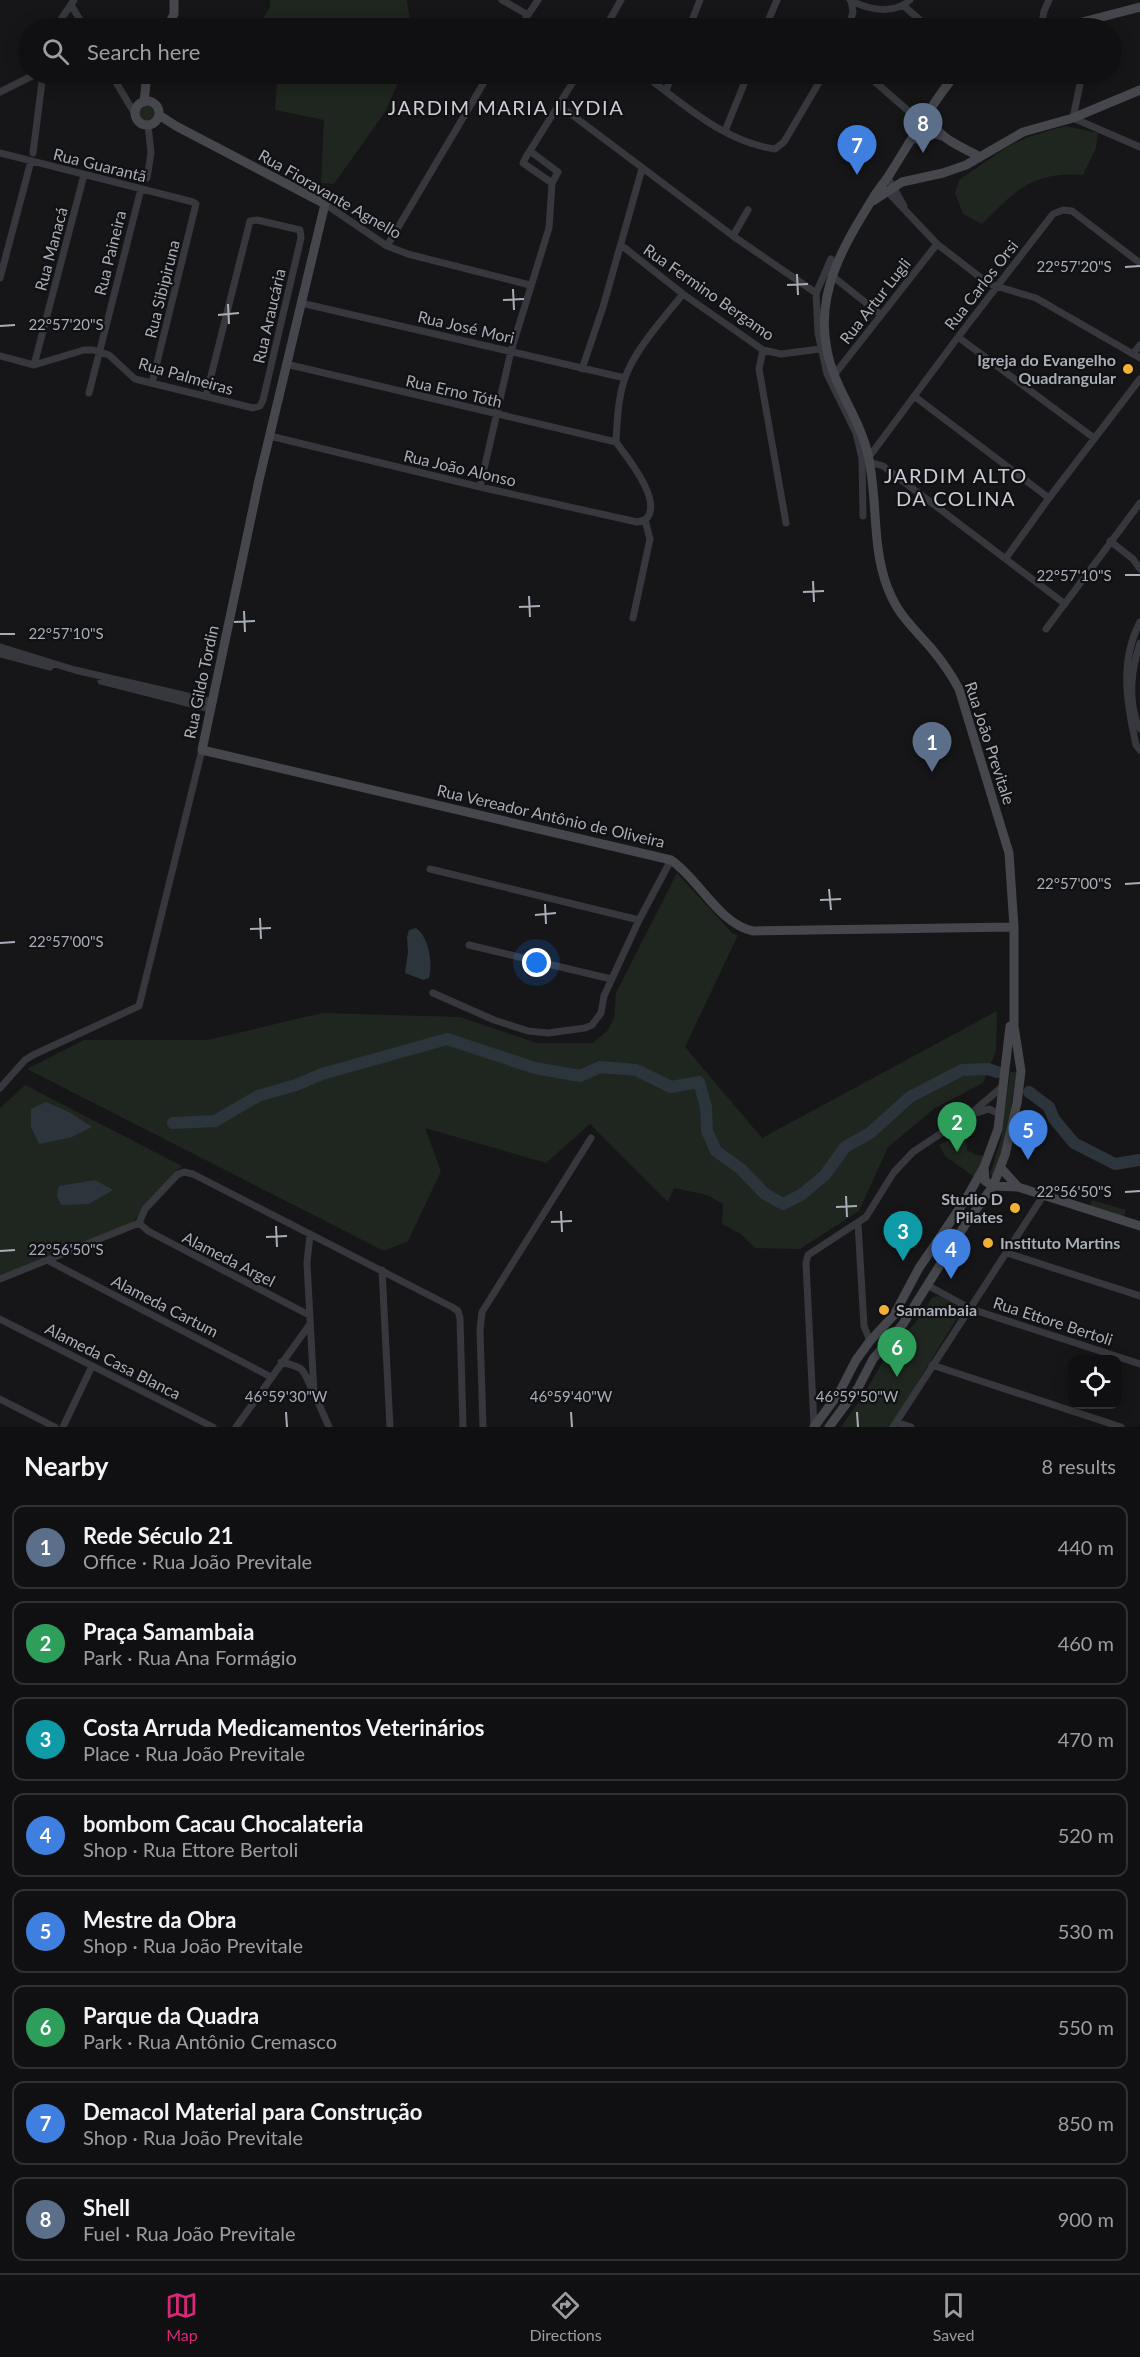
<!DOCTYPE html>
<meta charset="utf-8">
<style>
body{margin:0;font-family:Lato,sans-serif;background:#19191b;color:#f1f3f6}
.controls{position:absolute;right:18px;bottom:18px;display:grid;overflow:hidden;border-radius:12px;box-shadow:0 3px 15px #0003}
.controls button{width:54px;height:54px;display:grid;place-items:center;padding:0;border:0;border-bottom:2px solid #303032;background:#101012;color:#f1f3f6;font:30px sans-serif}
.you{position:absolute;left:537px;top:963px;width:21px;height:21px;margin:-15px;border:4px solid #fff;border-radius:50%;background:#1a73e8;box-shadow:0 0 0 9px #1a73e833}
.badge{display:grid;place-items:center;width:39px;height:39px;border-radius:50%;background:#db2777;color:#fff;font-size:20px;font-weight:700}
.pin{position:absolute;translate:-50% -50px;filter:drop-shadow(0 2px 3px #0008)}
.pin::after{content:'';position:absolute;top:32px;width:21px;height:18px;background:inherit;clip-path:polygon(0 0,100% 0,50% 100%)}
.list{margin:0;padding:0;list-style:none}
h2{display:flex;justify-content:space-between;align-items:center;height:78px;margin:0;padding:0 24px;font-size:26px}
h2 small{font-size:20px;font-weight:400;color:#9c9d9f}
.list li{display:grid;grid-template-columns:39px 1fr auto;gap:18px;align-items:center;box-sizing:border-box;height:84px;margin:0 12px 12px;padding:0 12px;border:2px solid #303032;border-radius:12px}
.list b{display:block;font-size:22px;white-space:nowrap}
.list p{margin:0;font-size:20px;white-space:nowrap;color:#9c9d9f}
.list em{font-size:20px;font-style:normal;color:#9c9d9f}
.icon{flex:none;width:33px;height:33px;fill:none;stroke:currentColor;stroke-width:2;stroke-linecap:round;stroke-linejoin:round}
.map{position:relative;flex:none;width:1140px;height:1427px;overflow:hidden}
.search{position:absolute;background:#101012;box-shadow:0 3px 15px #0003;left:18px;right:18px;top:18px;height:66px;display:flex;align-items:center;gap:15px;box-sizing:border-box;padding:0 21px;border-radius:33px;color:#9c9d9f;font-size:22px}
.sheet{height:846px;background:#101012}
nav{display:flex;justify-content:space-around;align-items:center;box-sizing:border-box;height:84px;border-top:2px solid #303032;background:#101012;font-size:16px;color:#9c9d9f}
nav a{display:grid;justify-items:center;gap:3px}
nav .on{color:#db2777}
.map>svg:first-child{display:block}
.green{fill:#1e261f}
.water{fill:#2c353c}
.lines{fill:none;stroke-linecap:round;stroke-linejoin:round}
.river{stroke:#2c353c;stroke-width:12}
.street{stroke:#37383d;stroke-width:7}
.secondary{stroke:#45474d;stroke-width:9}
.ticks{fill:none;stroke:#a8adb8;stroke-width:2}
.poi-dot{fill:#f2b134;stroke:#111113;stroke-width:2}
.labels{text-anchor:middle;stroke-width:4.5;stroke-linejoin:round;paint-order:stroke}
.street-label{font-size:16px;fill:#a8adb8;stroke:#111113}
.poi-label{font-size:16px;font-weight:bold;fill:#a8adb8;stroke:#111113;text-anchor:end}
.quarter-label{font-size:20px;letter-spacing:1.5px;fill:#c9ccd4;stroke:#111113}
.ticks-label{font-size:15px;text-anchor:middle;fill:#a8adb8;stroke:#111113;stroke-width:4.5;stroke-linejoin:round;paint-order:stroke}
</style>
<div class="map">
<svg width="1140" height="1427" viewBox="0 0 1140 1427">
<rect width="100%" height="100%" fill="#161618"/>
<path class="green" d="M270 0H407L411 28H251L247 18 259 26 270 7Z
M269 74H402L385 112 334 184 321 183 324 120 275 110 277 82Z
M138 113a8 8 0 1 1 16 0a8 8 0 1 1-16 0Z
M1065 126 1098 133 1096 148 1083 175C1032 171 1015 191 982 224L963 214 955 193 959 180 1007 147 1028 137Z
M677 873 732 933 738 935 685 1047 762 1138 997 1011 996 1051 983 1083 935 1108 888 1147 859 1211 800 1249 755 1248 741 1234 722 1224 723 1204 707 1195 674 1188 668 1202 590 1124 546 1163 425 1128 441 1171 408 1241 384 1251 27 1069 84 1040H208L322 1013 460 1017 537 1043H593L608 1030 614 1018 616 993Z
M1010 1072H1017L1003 1153 994 1177 990 1174 1001 1139Z
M25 1085 182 1166 133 1222 0 1278V1108Z
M965 1131 967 1150 976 1155 986 1156 976 1178 945 1156 939 1145Z
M1092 1200 1126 1210 1124 1217 1090 1207Z
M937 1296C947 1298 955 1304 960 1313L890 1427H841L863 1396 885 1358 919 1318 932 1298Z"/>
<path class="water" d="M416 928C429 937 433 963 429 978L423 980 405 973 408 952 407 937 409 930Z
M46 1102 69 1112 92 1127 72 1137 39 1144 31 1127V1109Z
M95 1180 113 1190 89 1204 61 1205 57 1196 59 1186Z"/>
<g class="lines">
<path class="river" d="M1029 1092 1049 1107 1054 1119 1074 1143 1115 1164 1140 1160
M173 1123 215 1121 258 1096 296 1085 322 1074 447 1039 535 1068 580 1076 600 1067 636 1070 671 1087 699 1082 706 1107 707 1131 716 1151 741 1169 765 1194 783 1204 801 1195 825 1175 845 1147 870 1133 910 1097 962 1070 988 1069 997 1072"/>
<path class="street" d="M502 0 528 15
M850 0C868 10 894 15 910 0
M71 5 85 28
M904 6 929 28
M55 28 74 0
M519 28 538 0
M605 28 621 0
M689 28 700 0
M765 28 777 0
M848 28 853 12 851 0
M1041 28 1044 11 1049 0
M111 74 135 114
M473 74 485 80
M643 74C683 104 724 142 775 149L784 142 824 74
M866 74 921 122 922 126
M1082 74 1073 118 1140 147
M666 91 672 74
M0 92 36 74
M559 105 733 236 816 293
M725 131 748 74
M530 151 558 172 552 183 523 163 526 157 578 74
M0 153 193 202 196 204 152 383
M33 153 43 74
M147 178 151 153 148 125
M888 178 904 206
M886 190 937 244 989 284 1036 298 1140 358
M325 204 387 246 408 254 530 285
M733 236 748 210
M621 245 683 294 763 350 781 354 820 349
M387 246 489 74
M831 259 816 293 818 333 827 374 856 433 862 458 863 516
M831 275 880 314
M0 278 31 161
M301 303 625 378
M958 337 1094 438
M763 350 759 369 786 523
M1133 354 1140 345
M0 356 34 365 84 350H93L109 355 135 379 253 408 260 406 263 400 301 238 300 230 257 220 250 221 206 396
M286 364 616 442
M34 365 84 175
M582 369 603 307 642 169
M834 375 937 244
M89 393 141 189
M914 396 1049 498
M270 436 480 487 637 522 645 520
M869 457 958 337 1053 214 1063 210 1072 211 1140 263
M869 462 883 466 1065 604
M480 487 511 351 549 228 552 183
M645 520C665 503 627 457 616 442 617 422 618 397 625 378 635 349 664 318 683 294
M1110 541 1133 559 1140 569
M1006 558 1049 498 1140 379
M633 618 650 539 645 520
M1140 622C1119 662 1127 704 1136 745L1140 750
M1046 629 1140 503
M1140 643C1131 671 1127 702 1140 729
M0 647 75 670 213 702
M0 654 50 667
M101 681 211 709
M430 869 639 920
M469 945 611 979
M433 993 494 1020 528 1031 548 1033 585 1028 592 1025 601 1013 604 996 639 920 671 860
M0 1088 25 1060 33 1055 139 1006 202 750
M974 1111 1003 1086
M139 1223 145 1209 177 1175 184 1172 193 1174 452 1307 458 1311 460 1318 463 1427
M139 1223 148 1231 309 1315
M858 1223 864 1326 870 1341
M310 1234 307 1263 314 1393 329 1427
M1007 1253 1140 1296
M47 1260 271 1377
M382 1270 390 1427
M0 1279 139 1223
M927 1285 971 1309 1140 1364
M0 1319 213 1427
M281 1362C307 1368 302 1369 313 1392
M932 1365 1121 1427
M0 1399 55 1427
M896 1422 911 1427
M814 1426 806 1263 808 1255 866 1217 894 1172 913 1152 967 1116 989 1109 1000 1114
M63 1427 92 1366
M236 1427 310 1324
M483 1427 480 1330 482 1312 591 1138
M893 1427 1043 1196"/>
<path class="secondary" d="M167 28 174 14V0
M1059 28 1140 7
M135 113a12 12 0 1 1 24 0a12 12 0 1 1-24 0Z
M144 102 147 74
M929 111C933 138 959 145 980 157
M159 115 176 126 325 204 259 480 202 750 671 860C700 880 719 924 753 931L1014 927
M916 139 925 131 942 136
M873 201 902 182 943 173 966 165 1023 132 1073 118 1140 90
M984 1167 985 1181 993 1186 1018 1187 1140 1226
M1000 1167 1018 1187
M814 1427 839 1393 856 1360 870 1341 894 1315 919 1268 966 1199 984 1167 998 1129 1010 1026
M829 1427 858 1388 873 1359 903 1324 965 1225 993 1186 1005 1155 1017 1103 1021 1071 1014 1026V927L1009 853 959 689C951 674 942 661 931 648 917 632 901 617 892 598 870 553 879 503 868 455 860 418 834 388 827 350 815 292 844 245 873 198 878 189 886 181 891 172 912 139 931 104 956 74"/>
</g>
<path class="ticks" d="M1125 267 1140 266M797 274 798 295M787 285 808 284M513 289 514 310M503 300 524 299M228 304 229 324M218 315 239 313M0 326 15 325M1125 575H1140M813 581 814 602M803 592 824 591M529 596 530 617M519 607 540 606M244 611 245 632M234 622 255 621M0 634H15M1125 884 1140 883M829 889 831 910M820 900 841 899M545 904 546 924M535 915 556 913M260 918 261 939M250 929 271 928M0 943 15 942M1125 1192 1140 1191M846 1196 847 1217M836 1207 857 1206M561 1211 562 1232M551 1222 572 1221M276 1226 277 1247M266 1237 287 1236M0 1251 15 1250M286 1412 287 1427M571 1412 572 1427M857 1412 858 1427"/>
<g class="poi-dot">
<circle cx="1128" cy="369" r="6"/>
<circle cx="1015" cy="1208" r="6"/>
<circle cx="988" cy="1243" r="6"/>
<circle cx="884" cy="1310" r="6"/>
</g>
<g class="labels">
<g class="street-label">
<text transform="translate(100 165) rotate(14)" y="6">Rua Guarantã</text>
<text transform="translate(330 194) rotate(30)" y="6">Rua Fioravante Agnello</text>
<text transform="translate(51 249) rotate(-75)" y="6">Rua Manacá</text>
<text transform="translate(110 253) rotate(-76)" y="6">Rua Paineira</text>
<text transform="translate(981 285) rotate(-52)" y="6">Rua Carlos Orsi</text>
<text transform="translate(162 289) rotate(-76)" y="6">Rua Sibipiruna</text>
<text transform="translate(709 292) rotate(35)" y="6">Rua Fermino Bergamo</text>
<text transform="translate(875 301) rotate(-52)" y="6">Rua Artur Lugli</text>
<text transform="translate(269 316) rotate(-77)" y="6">Rua Araucária</text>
<text transform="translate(466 327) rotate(13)" y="6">Rua José Mori</text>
<text transform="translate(186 376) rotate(16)" y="6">Rua Palmeiras</text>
<text transform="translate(454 391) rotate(13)" y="6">Rua Erno Tóth</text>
<text transform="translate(460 468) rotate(13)" y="6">Rua João Alonso</text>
<text transform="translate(201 682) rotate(-78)" y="6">Rua Gildo Tordin</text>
<text transform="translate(990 743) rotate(72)" y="6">Rua João Previtale</text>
<text transform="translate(551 816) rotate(13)" y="6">Rua Vereador Antônio de Oliveira</text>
<text transform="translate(229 1259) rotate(27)" y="6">Alameda Argel</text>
<text transform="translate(165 1306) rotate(27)" y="6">Alameda Cartum</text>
<text transform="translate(1053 1321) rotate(18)" y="6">Rua Ettore Bertoli</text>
<text transform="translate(113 1361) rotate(27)" y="6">Alameda Casa Blanca</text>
</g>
<g class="poi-label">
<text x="1116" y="366">Igreja do Evangelho<tspan x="1116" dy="18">Quadrangular</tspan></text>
<text x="1003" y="1205">Studio D<tspan x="1003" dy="18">Pilates</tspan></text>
<text x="1000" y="1249" text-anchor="start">Instituto Martins</text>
<text x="896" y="1316" text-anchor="start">Samambaia</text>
</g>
<g class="quarter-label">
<text x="506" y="115">JARDIM MARIA ILYDIA</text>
<text x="956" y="483">JARDIM ALTO<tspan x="956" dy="23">DA COLINA</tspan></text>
</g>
</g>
<g class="ticks-label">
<text x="1074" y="272">22°57'20"S</text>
<text x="66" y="330">22°57'20"S</text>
<text x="1074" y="581">22°57'10"S</text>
<text x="66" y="639">22°57'10"S</text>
<text x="1074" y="889">22°57'00"S</text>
<text x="66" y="947">22°57'00"S</text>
<text x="1074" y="1197">22°56'50"S</text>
<text x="66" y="1255">22°56'50"S</text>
<text x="286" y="1402">46°59'30"W</text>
<text x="571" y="1402">46°59'40"W</text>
<text x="857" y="1402">46°59'50"W</text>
</g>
</svg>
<div class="controls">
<button><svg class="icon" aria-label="locate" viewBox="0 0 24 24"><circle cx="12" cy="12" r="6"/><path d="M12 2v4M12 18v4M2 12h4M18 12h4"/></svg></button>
</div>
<div class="you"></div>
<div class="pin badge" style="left:932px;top:772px;background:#5c6f8a">1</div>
<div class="pin badge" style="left:957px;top:1152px;background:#2e9e5b">2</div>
<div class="pin badge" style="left:903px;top:1261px;background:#0f9aa8">3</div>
<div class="pin badge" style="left:951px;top:1279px;background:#3f7fe0">4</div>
<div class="pin badge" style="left:1028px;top:1160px;background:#3f7fe0">5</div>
<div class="pin badge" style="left:897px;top:1377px;background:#2e9e5b">6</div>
<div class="pin badge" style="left:857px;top:175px;background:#3f7fe0">7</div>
<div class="pin badge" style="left:923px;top:153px;background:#5c6f8a">8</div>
<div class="search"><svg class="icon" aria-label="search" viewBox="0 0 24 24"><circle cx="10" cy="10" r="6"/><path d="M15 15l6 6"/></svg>Search here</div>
</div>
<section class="sheet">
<h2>Nearby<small>8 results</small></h2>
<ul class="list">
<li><span class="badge" style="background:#5c6f8a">1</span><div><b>Rede Século 21</b><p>Office · Rua João Previtale</p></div><em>440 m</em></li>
<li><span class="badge" style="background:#2e9e5b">2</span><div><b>Praça Samambaia</b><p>Park · Rua Ana Formágio</p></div><em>460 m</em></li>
<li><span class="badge" style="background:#0f9aa8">3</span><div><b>Costa Arruda Medicamentos Veterinários</b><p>Place · Rua João Previtale</p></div><em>470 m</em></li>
<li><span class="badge" style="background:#3f7fe0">4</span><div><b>bombom Cacau Chocalateria</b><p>Shop · Rua Ettore Bertoli</p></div><em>520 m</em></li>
<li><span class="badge" style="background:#3f7fe0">5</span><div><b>Mestre da Obra</b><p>Shop · Rua João Previtale</p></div><em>530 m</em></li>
<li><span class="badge" style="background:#2e9e5b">6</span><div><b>Parque da Quadra</b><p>Park · Rua Antônio Cremasco</p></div><em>550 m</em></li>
<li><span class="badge" style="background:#3f7fe0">7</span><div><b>Demacol Material para Construção</b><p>Shop · Rua João Previtale</p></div><em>850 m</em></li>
<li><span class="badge" style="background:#5c6f8a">8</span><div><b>Shell</b><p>Fuel · Rua João Previtale</p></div><em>900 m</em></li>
</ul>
</section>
<nav>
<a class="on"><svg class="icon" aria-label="map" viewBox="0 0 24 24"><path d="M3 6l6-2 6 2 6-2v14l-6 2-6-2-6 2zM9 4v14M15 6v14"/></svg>Map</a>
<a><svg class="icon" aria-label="directions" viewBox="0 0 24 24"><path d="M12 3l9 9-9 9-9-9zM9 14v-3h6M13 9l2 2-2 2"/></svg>Directions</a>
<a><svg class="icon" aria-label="saved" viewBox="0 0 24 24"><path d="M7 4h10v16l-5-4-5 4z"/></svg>Saved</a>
</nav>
